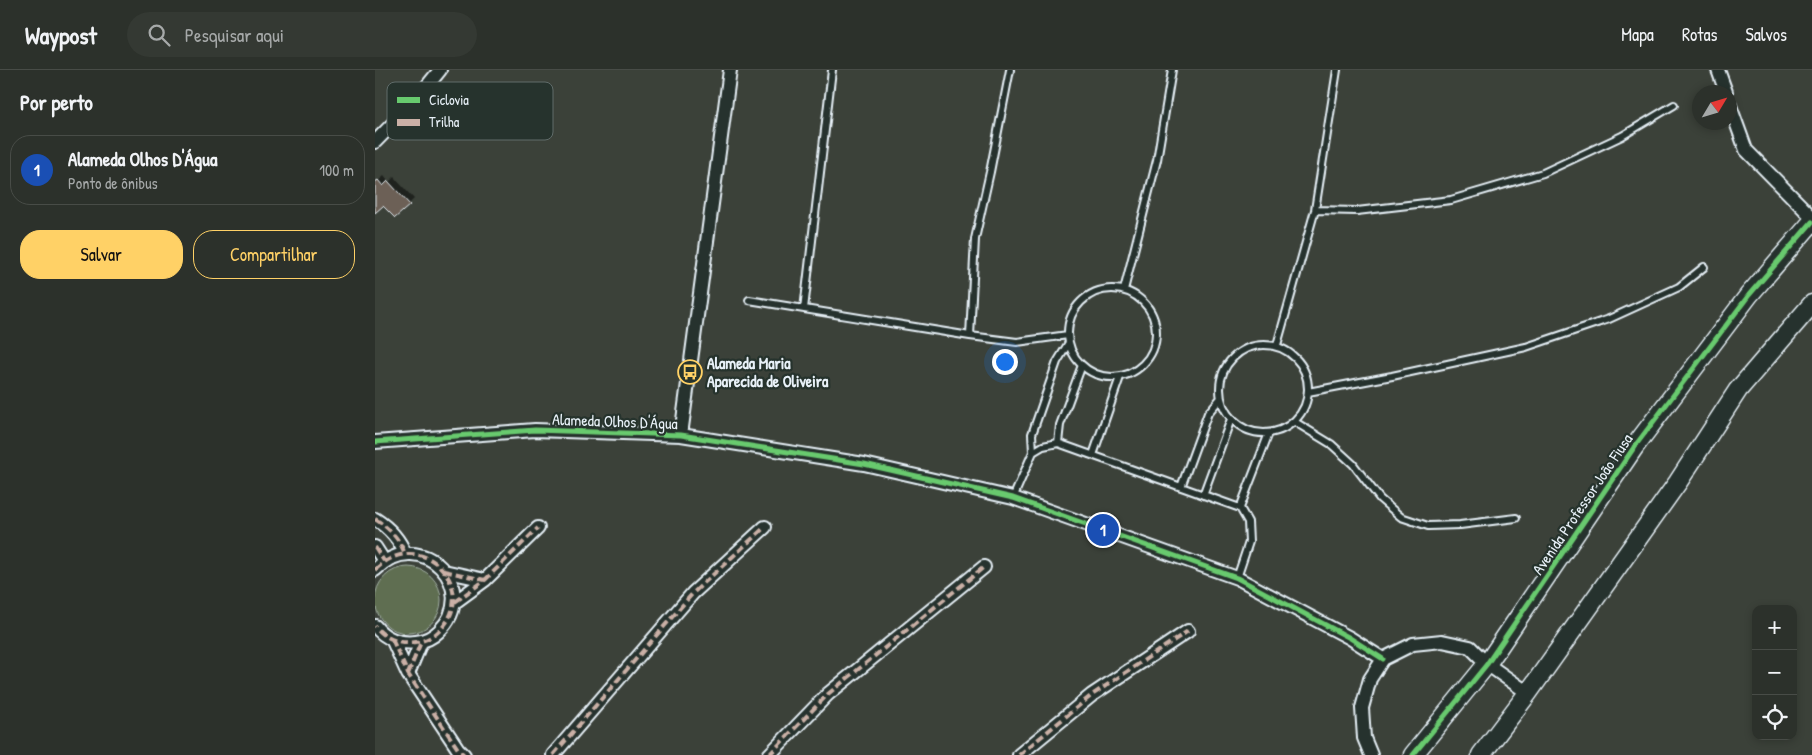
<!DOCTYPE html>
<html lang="pt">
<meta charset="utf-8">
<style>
body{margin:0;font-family:"Patrick Hand",sans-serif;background:#343933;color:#f1f3f6}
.controls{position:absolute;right:15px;bottom:15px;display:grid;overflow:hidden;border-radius:10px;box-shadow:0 2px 8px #0003}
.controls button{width:45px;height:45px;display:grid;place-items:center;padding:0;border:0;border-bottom:1px solid #484c47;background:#2c312b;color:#f1f3f6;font:25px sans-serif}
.compass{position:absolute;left:1317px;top:15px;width:45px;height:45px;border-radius:50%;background:#2c312b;box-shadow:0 2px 8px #0003;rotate:52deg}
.you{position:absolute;left:629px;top:291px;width:18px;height:18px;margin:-12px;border:4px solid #fff;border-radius:50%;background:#1a73e8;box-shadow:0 0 0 8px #1a73e833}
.badge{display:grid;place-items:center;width:32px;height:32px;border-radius:50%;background:#ffd166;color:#fff;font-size:16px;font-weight:700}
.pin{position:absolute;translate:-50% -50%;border:2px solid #fff;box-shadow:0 1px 5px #0006}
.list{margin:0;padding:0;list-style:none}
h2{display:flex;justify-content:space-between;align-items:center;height:65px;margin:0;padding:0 20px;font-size:21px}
h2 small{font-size:16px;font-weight:400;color:#a6a9a9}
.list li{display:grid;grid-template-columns:32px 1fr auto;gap:15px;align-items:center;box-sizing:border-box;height:70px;margin:0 10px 10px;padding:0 10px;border:1px solid #484c47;border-radius:20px}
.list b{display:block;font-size:19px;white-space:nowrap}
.list p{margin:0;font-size:16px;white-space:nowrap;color:#a6a9a9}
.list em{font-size:16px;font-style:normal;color:#a6a9a9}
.actions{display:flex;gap:10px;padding:15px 20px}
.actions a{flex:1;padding:11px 0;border:1px solid #ffd166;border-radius:20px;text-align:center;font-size:18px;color:#ffd166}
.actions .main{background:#ffd166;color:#111}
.icon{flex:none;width:28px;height:28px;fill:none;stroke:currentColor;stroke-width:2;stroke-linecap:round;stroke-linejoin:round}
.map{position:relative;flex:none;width:1437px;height:685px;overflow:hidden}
header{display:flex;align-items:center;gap:30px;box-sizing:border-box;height:70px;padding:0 25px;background:#2c312b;border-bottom:1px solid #484c47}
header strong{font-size:24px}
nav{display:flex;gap:28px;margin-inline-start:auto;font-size:18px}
.search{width:350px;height:45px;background:#343933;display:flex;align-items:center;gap:12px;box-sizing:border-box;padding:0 18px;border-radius:28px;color:#a6a9a9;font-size:19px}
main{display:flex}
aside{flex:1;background:#2c312b}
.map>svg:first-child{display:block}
.green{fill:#5e6e51;stroke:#a3b0a4}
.shadow{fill:#0007}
.building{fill:#6c6156;stroke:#e8f1f8}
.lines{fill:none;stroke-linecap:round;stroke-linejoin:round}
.lane-casing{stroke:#e8f1f8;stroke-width:10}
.street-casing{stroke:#e8f1f8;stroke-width:16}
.secondary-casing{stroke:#e8f1f8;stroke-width:21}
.lane{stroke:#26332d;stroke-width:6}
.street{stroke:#26332d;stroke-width:12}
.secondary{stroke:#26332d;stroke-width:18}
.quiet{stroke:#cab0a6;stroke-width:4;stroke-dasharray:8 4;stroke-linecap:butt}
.cycleway-casing{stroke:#26332d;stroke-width:8}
.cycleway{stroke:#67ca6e;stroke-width:5}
.labels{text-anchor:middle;stroke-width:4.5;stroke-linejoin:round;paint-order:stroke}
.poi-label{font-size:16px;font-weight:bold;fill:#e8f1f8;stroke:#26332d;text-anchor:start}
.street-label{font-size:16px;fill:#e8f1f8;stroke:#26332d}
.key{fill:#26332d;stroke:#606c6a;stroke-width:1}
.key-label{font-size:14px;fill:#e8f1f8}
</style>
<header>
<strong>Waypost</strong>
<div class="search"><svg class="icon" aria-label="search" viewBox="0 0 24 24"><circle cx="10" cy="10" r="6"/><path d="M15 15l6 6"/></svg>Pesquisar aqui</div>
<nav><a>Mapa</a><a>Rotas</a><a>Salvos</a></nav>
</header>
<main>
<aside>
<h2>Por perto<small></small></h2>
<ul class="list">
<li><span class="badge" style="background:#1a4fb4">1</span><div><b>Alameda Olhos D'Água</b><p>Ponto de ônibus</p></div><em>100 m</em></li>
</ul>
<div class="actions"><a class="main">Salvar</a><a>Compartilhar</a></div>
</aside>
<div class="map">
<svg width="1437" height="685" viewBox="0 0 1437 685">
<rect width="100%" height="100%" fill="#3b4139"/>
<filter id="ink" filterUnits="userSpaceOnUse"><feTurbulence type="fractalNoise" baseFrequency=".02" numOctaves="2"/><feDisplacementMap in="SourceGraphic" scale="10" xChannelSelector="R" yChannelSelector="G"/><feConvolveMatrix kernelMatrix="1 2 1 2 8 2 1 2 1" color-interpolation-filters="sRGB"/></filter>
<g filter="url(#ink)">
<path class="green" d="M0 530a33 33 0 1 1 66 0a33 33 0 1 1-66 0Z"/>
<path class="shadow" d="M9 106 14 112 19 107 39 129 20 147 8 134 0 142V114Z"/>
<path class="building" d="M3 110 8 116 13 111 35 135 20 148 8 136 0 143V112Z"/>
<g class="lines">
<g class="lane-casing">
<path id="lane" d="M940 140 982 141 1076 130 1168 103 1247 66 1299 35
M693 263a44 44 0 1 1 88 0a44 44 0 1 1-88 0Z
M749 220 782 90 797 0
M374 230 595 266 642 272 693 265
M429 239 457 0
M595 266 600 169 615 102 635 0
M845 319a44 44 0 1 1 88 0a44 44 0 1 1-88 0Z
M902 275 940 140 962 0
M933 322 1017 306 1151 277 1234 249 1304 217 1329 197
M920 352 956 374 978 394 1005 429 1026 447 1053 456 1085 455 1141 448
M683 373 685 355 707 295
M658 382 657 364 682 292 693 274
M718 385 745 307
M806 417 833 343 845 329
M828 425 856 349
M638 428 658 382 668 376 683 373 865 438 873 452 874 472 862 508
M865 438 894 363"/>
</g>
<g class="street-casing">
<path id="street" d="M1343 0 1351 22
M1354 33 1371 80 1437 147
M0 72 40 31 65 0
M306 365 355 0
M0 372 160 360 306 365 489 394 638 428 862 508 975 568 1008 589
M0 449C14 458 24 468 30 484
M0 477 9 491
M0 500C47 453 107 520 64 561 58 567 50 571 41 572 25 574 10 569 0 556
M69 501 110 510
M80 532 110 510 163 458
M17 569 33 604 83 679 89 685
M33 604 46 572
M178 685 318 523 390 457
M394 685 453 624 609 497
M644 685 717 625 813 561
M996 685 989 668 987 638 995 609 1008 589 1038 574 1067 571 1095 577 1112 594 1153 623"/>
</g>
<g class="secondary-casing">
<path id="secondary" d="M1038 685 1112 594 1260 376 1374 225 1437 152
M1106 685 1153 623 1303 412 1363 320 1437 234"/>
</g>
<use href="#lane" class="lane"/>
<use href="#street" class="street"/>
<use href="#secondary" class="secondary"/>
<path class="quiet" d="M0 449C14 458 24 468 30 484
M0 477 9 491
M0 500C47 453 107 520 64 561 58 567 50 571 41 572 25 574 10 569 0 556
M69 501 110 510
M80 532 110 510 163 458
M17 569 33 604 83 679 89 685
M33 604 46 572
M178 685 318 523 390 457
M394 685 453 624 609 497
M644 685 717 625 813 561"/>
<g class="cycleway-casing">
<path id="cycleway" d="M0 372 160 360 306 365 489 394 638 428 862 508 975 568 1008 589
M1038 685 1112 594 1260 376 1374 225 1437 152"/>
</g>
<use href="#cycleway" class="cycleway"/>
</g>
</g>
<defs>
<g id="bus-ring" transform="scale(1.25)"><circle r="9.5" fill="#26332d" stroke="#ffd166" stroke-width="1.5"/><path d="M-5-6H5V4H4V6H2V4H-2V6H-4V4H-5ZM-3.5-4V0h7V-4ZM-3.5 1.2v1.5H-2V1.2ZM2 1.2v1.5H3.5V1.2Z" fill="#ffd166"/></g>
</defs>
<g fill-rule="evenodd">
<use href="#bus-ring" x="315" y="302"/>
</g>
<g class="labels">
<g class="poi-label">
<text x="332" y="299">Alameda Maria<tspan x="332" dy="18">Aparecida de Oliveira</tspan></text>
</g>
<g class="street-label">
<text transform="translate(240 351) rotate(2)" y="6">Alameda Olhos D'Água</text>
<text transform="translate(1207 434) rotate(-56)" y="6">Avenida Professor João Fiusa</text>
</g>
</g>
<rect x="12" y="12" width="166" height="58" rx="8" class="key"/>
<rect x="22" y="27" width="23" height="6" fill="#67ca6e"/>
<rect x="22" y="49" width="23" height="7" fill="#cab0a6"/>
<g class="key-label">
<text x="54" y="35">Ciclovia</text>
<text x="54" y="57">Trilha</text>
</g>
</svg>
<div class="controls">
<button>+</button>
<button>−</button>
<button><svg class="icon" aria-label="locate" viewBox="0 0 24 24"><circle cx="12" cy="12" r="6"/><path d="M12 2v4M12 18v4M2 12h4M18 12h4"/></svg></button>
</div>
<svg class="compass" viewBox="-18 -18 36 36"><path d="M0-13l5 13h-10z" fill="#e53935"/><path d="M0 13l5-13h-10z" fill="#a6a9a9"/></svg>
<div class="you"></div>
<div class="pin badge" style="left:728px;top:460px;background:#1a4fb4">1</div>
</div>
</main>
